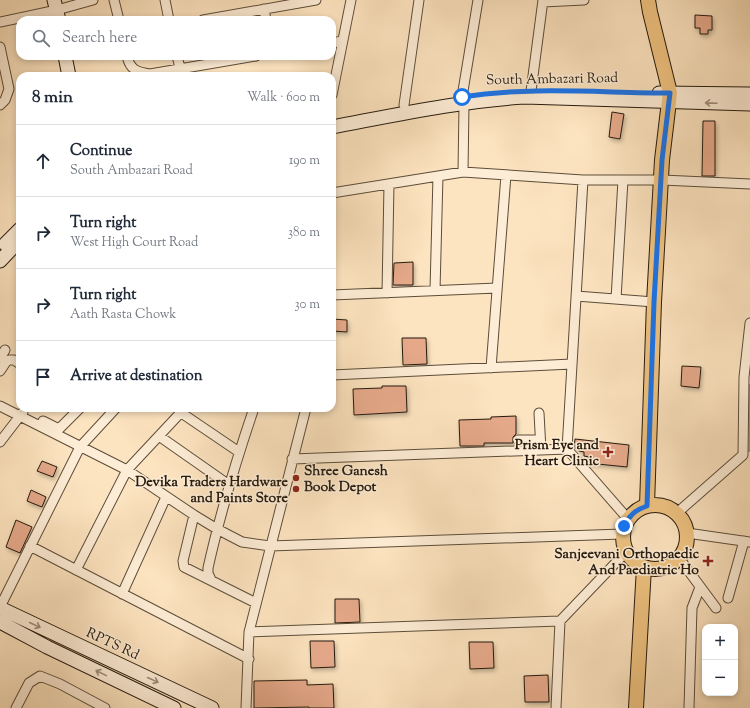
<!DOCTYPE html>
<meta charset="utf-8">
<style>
body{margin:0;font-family:"Sorts Mill Goudy",serif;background:#f6f6f7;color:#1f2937}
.controls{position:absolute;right:12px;bottom:12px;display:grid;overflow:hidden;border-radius:8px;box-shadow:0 2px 6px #0003}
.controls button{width:36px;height:36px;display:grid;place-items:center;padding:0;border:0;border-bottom:1px solid #e0e1e3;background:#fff;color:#1f2937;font:20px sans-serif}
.stop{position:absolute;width:12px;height:12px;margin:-9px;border:3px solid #1a73e8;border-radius:50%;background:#fff}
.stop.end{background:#1a73e8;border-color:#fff;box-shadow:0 1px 4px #0008}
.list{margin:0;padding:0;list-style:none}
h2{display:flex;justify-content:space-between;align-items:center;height:52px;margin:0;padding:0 16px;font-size:17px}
h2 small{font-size:13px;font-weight:400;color:#747a83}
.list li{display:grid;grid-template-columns:26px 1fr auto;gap:12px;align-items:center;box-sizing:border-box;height:72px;padding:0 16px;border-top:1px solid #e0e1e3}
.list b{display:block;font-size:15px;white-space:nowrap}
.list p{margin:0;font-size:13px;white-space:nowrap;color:#747a83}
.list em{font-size:13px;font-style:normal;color:#747a83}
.icon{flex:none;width:22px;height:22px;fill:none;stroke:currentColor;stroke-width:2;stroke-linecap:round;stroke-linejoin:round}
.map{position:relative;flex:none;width:750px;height:708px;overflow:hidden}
.search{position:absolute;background:#fff;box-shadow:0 2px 6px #0003;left:16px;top:16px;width:320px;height:44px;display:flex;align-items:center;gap:10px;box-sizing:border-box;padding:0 14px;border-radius:12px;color:#747a83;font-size:15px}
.panel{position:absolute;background:#fff;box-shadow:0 2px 6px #0003;left:16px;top:72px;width:320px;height:340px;border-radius:12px}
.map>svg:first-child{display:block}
.green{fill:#bec493;stroke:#727050}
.building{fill:#e5a98a;stroke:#261b0e;filter:url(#shadow)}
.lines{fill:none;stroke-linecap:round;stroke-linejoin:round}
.street-casing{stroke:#5c4d3a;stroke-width:11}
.secondary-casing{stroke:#261b0e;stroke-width:15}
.primary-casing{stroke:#261b0e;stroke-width:16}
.street{stroke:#feedd6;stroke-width:9}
.secondary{stroke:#feedd6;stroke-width:13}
.primary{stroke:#eec280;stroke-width:14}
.oneway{stroke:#9d8e7c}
.route{stroke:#1a73e8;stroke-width:5}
.poi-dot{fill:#8f2418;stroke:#feedd6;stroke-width:1.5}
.labels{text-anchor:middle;stroke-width:3;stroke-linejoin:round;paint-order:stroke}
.street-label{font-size:14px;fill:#261b0e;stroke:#feedd6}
.poi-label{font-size:14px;font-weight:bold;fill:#261b0e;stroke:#feedd6;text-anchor:end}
</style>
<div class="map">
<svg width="750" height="708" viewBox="0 0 750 708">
<defs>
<filter id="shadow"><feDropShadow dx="1.5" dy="2.5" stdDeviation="2" flood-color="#0004"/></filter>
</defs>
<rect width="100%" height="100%" fill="#fde4c0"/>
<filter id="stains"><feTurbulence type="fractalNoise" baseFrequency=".005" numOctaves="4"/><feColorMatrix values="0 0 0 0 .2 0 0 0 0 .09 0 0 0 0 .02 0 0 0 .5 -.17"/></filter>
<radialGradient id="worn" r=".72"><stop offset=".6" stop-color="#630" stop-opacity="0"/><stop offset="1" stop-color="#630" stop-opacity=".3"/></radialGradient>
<path class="green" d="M748 385H750V451H746Z"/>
<path class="building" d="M695 15 712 16V30H708V34H700V28H695Z
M612 112 624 114 620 139 609 137Z
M703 121H715V176H702Z
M413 262V285H393L394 263Z
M332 319 347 320V332L332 331Z
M402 338H426L427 364 403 365Z
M682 366 701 367 699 388 681 386Z
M382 386H406L407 412 354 415 353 389 382 388Z
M516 416V434L513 437V443H484V446H460L459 420 491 419V417Z
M575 439 629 445 627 467 588 463 589 457 584 456V452L579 451 580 448H574Z
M42 461 57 467 53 477 37 471Z
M31 490 46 497 42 507 27 501Z
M16 520 32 527 20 553 6 547Z
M335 599H359L360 622 335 623Z
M310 641H334L335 667 311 668Z
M469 642H493L494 668 470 669Z
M548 675 549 702H525L524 676Z
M307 680V685L333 684 334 708H309V707L254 708V681Z"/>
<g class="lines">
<g class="street-casing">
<path id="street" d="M114 0 119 20
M165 0 169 20
M543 2 584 0
M264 9 266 20
M203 20 316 0
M0 22 57 10 93 0
M332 43 342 41
M0 47 9 89 5 100 0 105
M127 56C130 70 137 72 150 74L256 56
M177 56 182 76
M531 91 543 0
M332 95 351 0
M462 97 478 0
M404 105 419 0
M463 172 464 104
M332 193 463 172 583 180H662L750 184
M435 290 438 176
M387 293 389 184
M332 295 497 288
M576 296 654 302
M616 299 623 180
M0 358 5 350
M491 368 506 175
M0 371 6 362 9 360H14L20 364
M332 375 572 364
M0 406 127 470 194 515 217 529 242 542 270 546 622 534
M180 412 239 452
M539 413 541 450
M43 421 59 429 80 408
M159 436 229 485
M518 440H540
M0 442 23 412
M567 449 583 180
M292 459 567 449 628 519
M677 513 743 455 744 377 750 323
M194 515 183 561 184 567 256 603
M687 533 750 542
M30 546 249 659
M679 558 716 608
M76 570 127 470 185 408
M211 580 208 573V568C220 514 236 461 254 408
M122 594 166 497
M728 598 744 541
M0 607 80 447 116 408
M249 632 560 621
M16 708 29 683 40 676 60 684 105 708
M246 708 249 632 306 408
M556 708 560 621 626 552
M689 708 692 608 700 587"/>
</g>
<g class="secondary-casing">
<path id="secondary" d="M54 0 59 20
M65 56 69 76
M659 93 750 94
M332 127C396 115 460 101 525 97L750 104
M5 244 20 229
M0 261 20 240
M0 608 212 708
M0 622 47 647 174 708"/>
</g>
<g class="primary-casing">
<path id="primary" d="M623 537a32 32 0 1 1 64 0a32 32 0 1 1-64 0Z
M647 505 654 302 662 160 670 93 650 12 648 0
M636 708 644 567"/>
</g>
<use href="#street" class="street"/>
<use href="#secondary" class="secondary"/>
<use href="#primary" class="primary"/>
</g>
<defs><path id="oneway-shaft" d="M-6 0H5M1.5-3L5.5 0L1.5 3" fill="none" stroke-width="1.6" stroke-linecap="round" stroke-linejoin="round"/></defs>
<g class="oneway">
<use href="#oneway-shaft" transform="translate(711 103) rotate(-178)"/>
<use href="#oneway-shaft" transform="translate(35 625) rotate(25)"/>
<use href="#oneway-shaft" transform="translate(101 673) rotate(-154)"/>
<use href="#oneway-shaft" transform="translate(153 680) rotate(25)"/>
</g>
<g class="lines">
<path class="route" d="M462 97C531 86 601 93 670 93L662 160 654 302 647 506C635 510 629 516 624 526"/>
</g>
<g class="poi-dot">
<path d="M606 446h4v4h4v4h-4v4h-4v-4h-4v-4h4z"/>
<circle cx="296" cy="478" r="4"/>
<circle cx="296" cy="489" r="4"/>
<path d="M706 555h4v4h4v4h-4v4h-4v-4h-4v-4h4z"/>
</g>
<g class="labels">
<g class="street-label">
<text transform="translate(552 78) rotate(-1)" y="5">South Ambazari Road</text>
<text transform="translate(113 643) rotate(25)" y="5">RPTS Rd</text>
</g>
<g class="poi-label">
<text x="599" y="449">Prism Eye and<tspan x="599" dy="16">Heart Clinic</tspan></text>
<text x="304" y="475" text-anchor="start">Shree Ganesh<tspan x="304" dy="16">Book Depot</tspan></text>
<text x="288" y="486">Devika Traders Hardware<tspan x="288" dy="16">and Paints Store</tspan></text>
<text x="699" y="558">Sanjeevani Orthopaedic<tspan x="699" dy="16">And Paediatric Ho</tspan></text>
</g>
</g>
<rect width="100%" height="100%" filter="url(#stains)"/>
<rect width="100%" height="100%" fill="url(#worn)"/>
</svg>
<div class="controls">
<button>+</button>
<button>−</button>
</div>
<div class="stop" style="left:462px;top:97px"></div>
<div class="stop end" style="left:624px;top:526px"></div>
<div class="search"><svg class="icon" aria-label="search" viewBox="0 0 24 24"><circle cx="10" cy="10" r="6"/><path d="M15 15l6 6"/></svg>Search here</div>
<section class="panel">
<h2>8 min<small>Walk · 600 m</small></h2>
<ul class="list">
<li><svg class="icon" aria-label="ahead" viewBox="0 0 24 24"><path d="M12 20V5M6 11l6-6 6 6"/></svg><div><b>Continue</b><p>South Ambazari Road</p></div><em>190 m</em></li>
<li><svg class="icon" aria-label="right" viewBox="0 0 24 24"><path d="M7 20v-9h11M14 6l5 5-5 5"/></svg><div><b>Turn right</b><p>West High Court Road</p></div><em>380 m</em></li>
<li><svg class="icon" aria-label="right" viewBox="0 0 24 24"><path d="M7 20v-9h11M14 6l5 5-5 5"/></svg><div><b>Turn right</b><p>Aath Rasta Chowk</p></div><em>30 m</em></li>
<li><svg class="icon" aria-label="arrive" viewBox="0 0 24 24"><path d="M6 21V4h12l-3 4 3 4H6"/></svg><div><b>Arrive at destination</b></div></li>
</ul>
</section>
</div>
